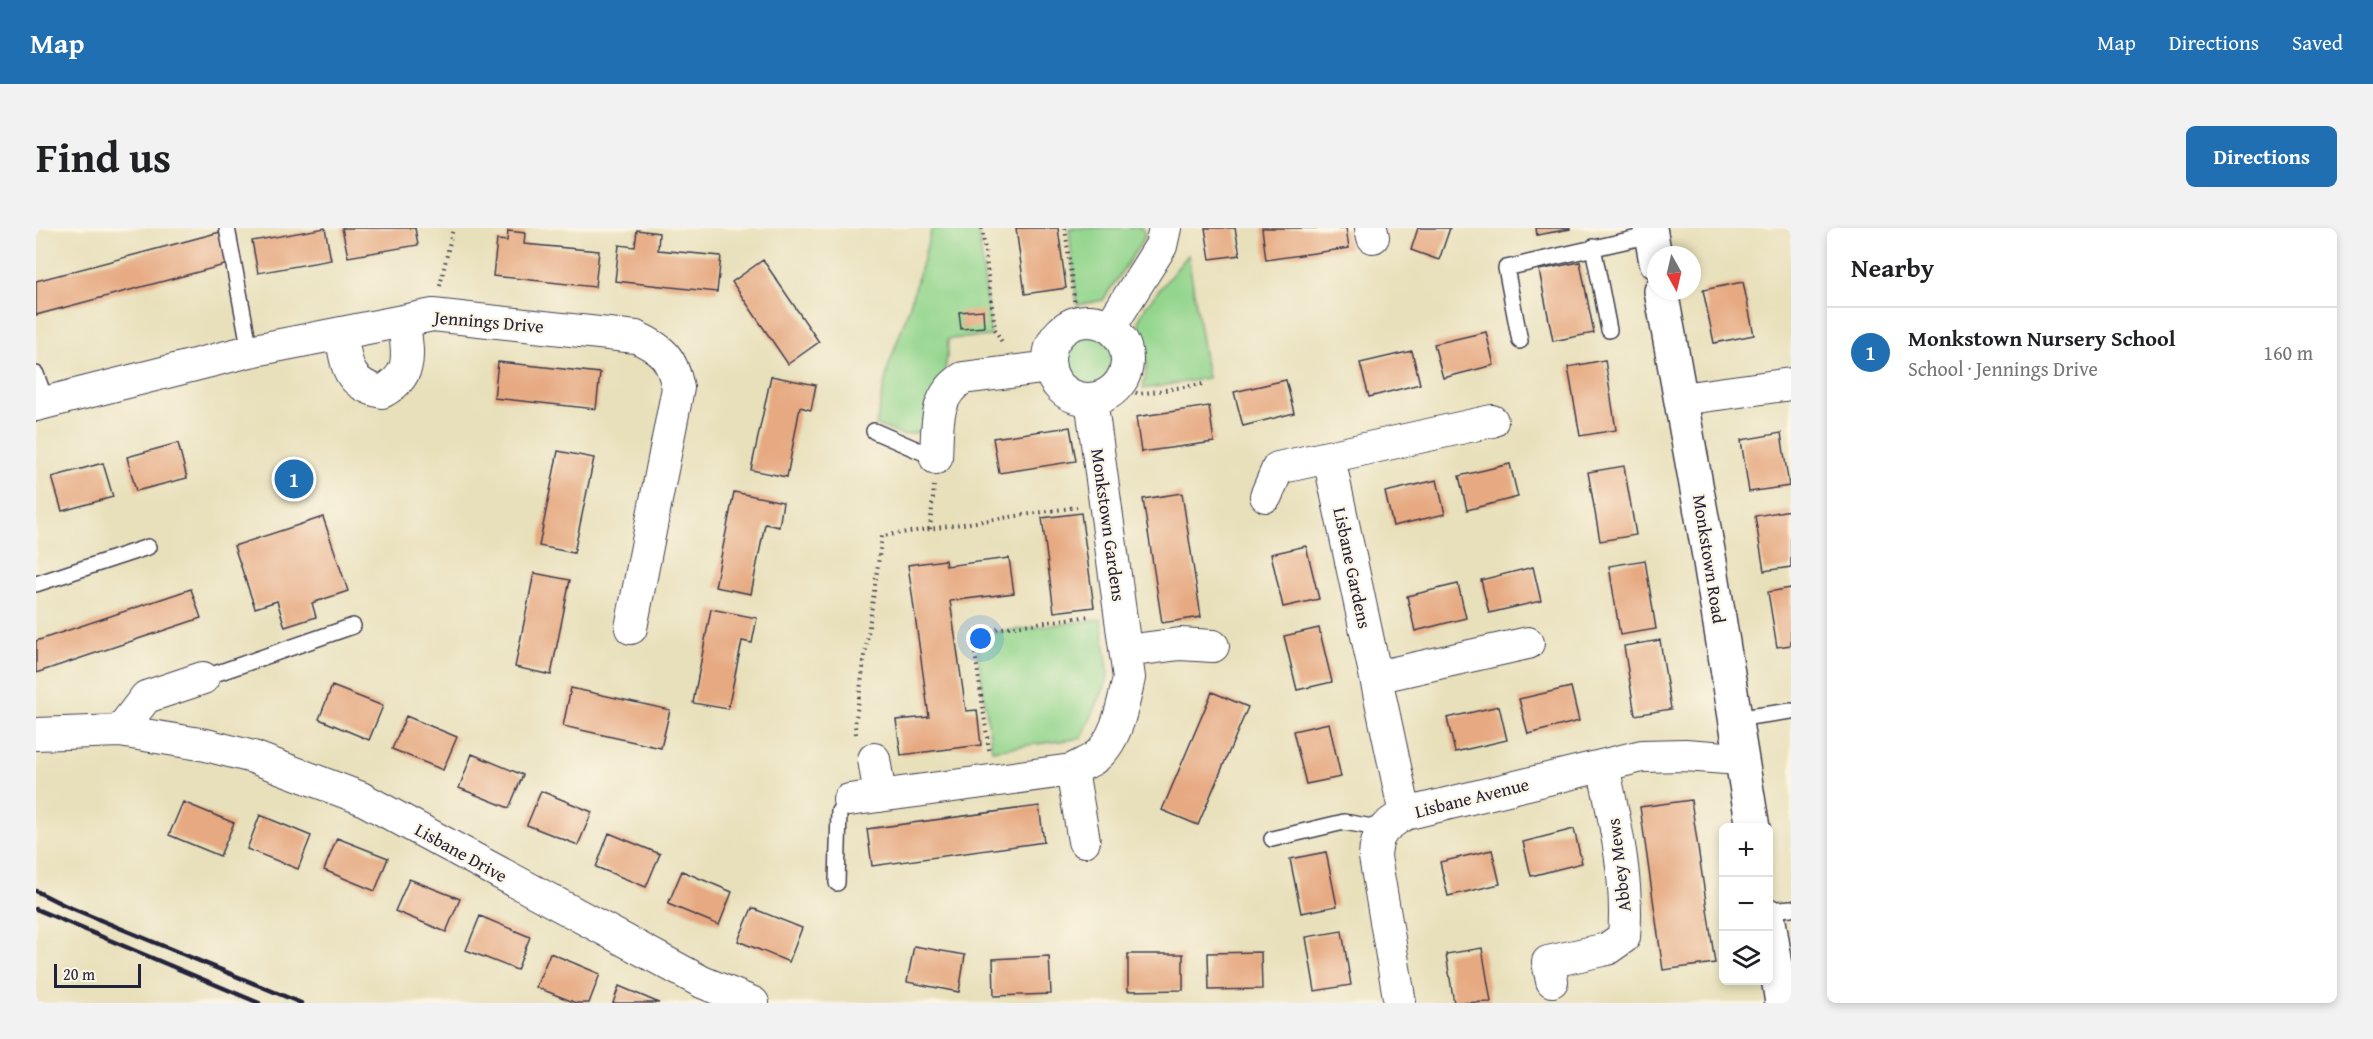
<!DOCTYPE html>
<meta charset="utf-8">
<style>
body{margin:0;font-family:"Gentium Book Plus",serif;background:#f2f2f2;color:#202124}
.controls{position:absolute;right:18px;bottom:18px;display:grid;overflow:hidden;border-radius:9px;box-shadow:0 3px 9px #0003}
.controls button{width:54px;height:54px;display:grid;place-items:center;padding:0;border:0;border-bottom:2px solid #e0e0e0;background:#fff;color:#202124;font:30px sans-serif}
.compass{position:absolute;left:1611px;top:18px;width:54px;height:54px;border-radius:50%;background:#fff;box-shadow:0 3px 9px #0003;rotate:172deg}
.scale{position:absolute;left:18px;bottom:15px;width:87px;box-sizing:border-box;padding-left:6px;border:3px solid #22223b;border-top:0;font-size:16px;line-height:21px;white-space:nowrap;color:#22223b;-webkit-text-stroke:4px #fcf5e5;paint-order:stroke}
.you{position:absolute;left:945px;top:411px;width:21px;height:21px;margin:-15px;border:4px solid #fff;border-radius:50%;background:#1a73e8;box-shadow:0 0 0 9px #1a73e833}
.badge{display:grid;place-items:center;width:39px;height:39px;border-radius:50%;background:#1f6fb2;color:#fff;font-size:20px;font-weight:700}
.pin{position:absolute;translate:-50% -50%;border:3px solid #fff;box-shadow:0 2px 6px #0006}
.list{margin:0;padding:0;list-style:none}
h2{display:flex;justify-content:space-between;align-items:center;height:78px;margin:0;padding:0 24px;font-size:26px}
h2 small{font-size:20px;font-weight:400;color:#757577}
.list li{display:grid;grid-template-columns:39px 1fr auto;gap:18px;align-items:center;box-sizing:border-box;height:90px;padding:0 24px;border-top:2px solid #e0e0e0}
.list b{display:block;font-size:22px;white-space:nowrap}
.list p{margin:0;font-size:20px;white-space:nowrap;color:#757577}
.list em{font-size:20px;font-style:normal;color:#757577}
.icon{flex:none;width:33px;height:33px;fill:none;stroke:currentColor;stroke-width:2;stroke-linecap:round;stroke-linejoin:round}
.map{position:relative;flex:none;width:1755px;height:775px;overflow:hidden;border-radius:9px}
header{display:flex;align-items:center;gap:36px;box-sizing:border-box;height:84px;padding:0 30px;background:#1f6fb2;color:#fff}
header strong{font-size:28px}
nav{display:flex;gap:33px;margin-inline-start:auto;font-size:21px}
.intro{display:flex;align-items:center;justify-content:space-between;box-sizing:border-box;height:144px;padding:0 36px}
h1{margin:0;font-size:42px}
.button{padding:15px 27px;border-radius:9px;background:#1f6fb2;color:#fff;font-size:21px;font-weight:700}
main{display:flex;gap:36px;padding:0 36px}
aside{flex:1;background:#fff;border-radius:9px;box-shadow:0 3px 9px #0003}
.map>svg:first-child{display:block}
.green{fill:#93d58d;stroke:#5a7c64;stroke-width:1.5}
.building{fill:#e6a981}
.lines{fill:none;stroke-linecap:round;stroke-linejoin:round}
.service-casing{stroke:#403e4e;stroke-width:18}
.minor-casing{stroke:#403e4e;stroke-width:34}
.tertiary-casing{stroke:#403e4e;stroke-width:36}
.path{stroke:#403e4e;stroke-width:4;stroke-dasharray:1.5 4.5;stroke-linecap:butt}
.service{stroke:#fff;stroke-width:15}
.minor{stroke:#fff;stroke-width:32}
.tertiary{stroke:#fff;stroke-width:33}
.rail{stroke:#22223b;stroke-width:4.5}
.labels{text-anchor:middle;stroke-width:4.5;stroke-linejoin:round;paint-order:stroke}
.street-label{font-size:18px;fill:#22223b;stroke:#fcf5e5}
</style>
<header>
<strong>Map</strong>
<nav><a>Map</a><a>Directions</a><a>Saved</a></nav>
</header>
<div class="intro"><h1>Find us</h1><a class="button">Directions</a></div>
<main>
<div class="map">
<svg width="1755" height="775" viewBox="0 0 1755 775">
<rect width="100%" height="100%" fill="#fcf5e5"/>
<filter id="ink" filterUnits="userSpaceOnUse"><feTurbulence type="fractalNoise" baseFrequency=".0167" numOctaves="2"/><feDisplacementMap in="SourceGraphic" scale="12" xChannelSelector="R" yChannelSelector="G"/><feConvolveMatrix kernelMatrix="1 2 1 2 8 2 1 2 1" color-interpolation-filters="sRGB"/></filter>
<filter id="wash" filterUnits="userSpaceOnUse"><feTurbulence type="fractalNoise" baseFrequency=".008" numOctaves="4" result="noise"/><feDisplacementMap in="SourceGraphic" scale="24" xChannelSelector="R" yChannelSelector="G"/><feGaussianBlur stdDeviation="1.35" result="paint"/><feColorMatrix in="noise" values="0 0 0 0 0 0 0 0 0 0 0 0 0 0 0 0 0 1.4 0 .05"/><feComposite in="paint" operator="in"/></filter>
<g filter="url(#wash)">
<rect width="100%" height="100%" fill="#e8e0bb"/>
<path class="green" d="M896 0H942L955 108 912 111C912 144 901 176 883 204L866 207 840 197 852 140 873 80Z
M1033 0H1107L1109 9 1067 72 1041 77Z
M1152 27 1172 150 1107 161 1111 137 1103 92 1110 78Z
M1025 133a27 27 0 1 1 54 0a27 27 0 1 1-54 0Z
M1065 391 1072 442 1071 453 1046 510 956 522 939 407Z"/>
<g id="blocks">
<path class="building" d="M289 0 295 32 222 45 216 13Z
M306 0H379L382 17 312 29Z
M980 0H1022L1030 60 989 66Z
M1169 0H1199L1204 27 1174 31Z
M1226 0H1310L1313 20 1230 32Z
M1382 0H1414L1403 32 1375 22Z
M1500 0H1534V1L1501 7Z
M601 2 623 5 622 22 685 28 681 64 579 53 583 17 599 19Z
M188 3 196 35 0 87V53Z
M472 3 489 5 488 16 563 23 559 59 457 48 461 12 471 13Z
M727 32 783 114 752 136 696 54Z
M1544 34 1558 105 1517 113 1503 42Z
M1707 54 1718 107 1678 115 1667 62Z
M947 82 948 99 925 101 923 84Z
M1450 104 1458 137 1407 150 1398 116Z
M1376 123 1384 156 1333 169 1324 135Z
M1569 132 1580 202 1544 208 1532 139Z
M462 134 564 145 560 181 458 170Z
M735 148 780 157 775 182 764 179 751 249 715 242Z
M1250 152 1258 185 1207 198 1198 164Z
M1173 178 1178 214 1105 224 1100 189Z
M1034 199 1040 233 963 245 957 210Z
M1745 205 1753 258 1713 264 1705 212Z
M142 215 151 250 100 263 91 229Z
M522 223 558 230 538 325 503 318Z
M67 235 77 269 26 283 16 249Z
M1474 236 1482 269 1431 282 1423 248Z
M1588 238 1600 307 1564 313 1552 244Z
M1401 252 1409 286 1357 298 1349 264Z
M698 264 747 274 743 299 729 296 715 366 679 359Z
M1146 265 1165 389 1126 395 1107 271Z
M1755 282V339L1728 343 1719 288Z
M1045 285 1058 379 1018 384 1006 290Z
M287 289 312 363 276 375 280 389 249 399 241 373 219 380 198 318Z
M1270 318 1283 371 1247 379 1235 326Z
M973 330 978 365 914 373 930 483 941 482 945 517 865 527 860 492 893 489 872 337 909 332 910 338Z
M1609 332 1620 401 1584 407 1573 338Z
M1497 339 1505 373 1453 385 1445 352Z
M498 345 534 352 515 447 479 439Z
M1422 356 1430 390 1379 403 1371 368Z
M1755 360V417L1741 419 1732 364Z
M155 361 165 390 0 445V413Z
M675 381 721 390 716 415 706 413 692 481 657 475Z
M1283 400 1296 454 1261 462 1248 408Z
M1624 412 1635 481 1599 487 1588 418Z
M296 458 347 478 333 512 283 491Z
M1535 459 1543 493 1492 506 1483 471Z
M535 460 634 482 625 520 527 498Z
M1176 464 1212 479 1162 597 1126 582Z
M1463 478 1471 512 1419 524 1411 490Z
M370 488 421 509 407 542 356 521Z
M1293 495 1305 549 1270 556 1257 503Z
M436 526 487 547 473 580 423 560Z
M505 563 556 584 542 617 491 597Z
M1655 572 1679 735 1627 742 1604 579Z
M147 574 198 595 184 628 133 607Z
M1003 578 1008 614 836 638 831 601Z
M224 587 275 608 262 641 211 621Z
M1538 601 1546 635 1495 648 1487 614Z
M573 605 624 626 610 659 560 639Z
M301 610 352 630 339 663 288 642Z
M1456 622 1464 656 1412 668 1404 634Z
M1290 624 1301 678 1265 685 1254 631Z
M646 643 696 664 683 697 632 676Z
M373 651 424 671 410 704 359 683Z
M716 680 766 700 753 734 702 713Z
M444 688 494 709 481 742 430 722Z
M1306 703 1315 757 1279 763 1270 709Z
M878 718 929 727 923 764 871 754Z
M1446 720 1455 774 1418 775 1410 726Z
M1225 724 1226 761 1173 762 1172 725Z
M514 725 564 746 553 775H540L500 759Z
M1092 726H1147V762L1092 763Z
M1013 728 1015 766 958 768 957 731Z
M583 758 609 769 623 775H577Z"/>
</g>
</g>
<g filter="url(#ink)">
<use href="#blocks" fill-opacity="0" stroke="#403e4e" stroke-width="1.5"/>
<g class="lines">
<g class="service-casing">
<path id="service" d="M191 0 214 123
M1557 19 1573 102
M1484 113 1470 40 1615 7
M0 146 10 174
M838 203 900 230
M0 356 112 319
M167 450 317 398
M1698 491 1755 483
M1236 611 1308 594 1348 601
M801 655 803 583 813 572
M1732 682 1755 680"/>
</g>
<g class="minor-casing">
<path id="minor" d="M1335 0 1337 9
M1013 132a39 39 0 1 1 78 0a39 39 0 1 1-78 0Z
M1074 99 1125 18 1129 0
M305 105C311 137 310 156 346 164 379 146 371 126 368 93
M1645 171 1755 156
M0 177 214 123 397 87 600 109C627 121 636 130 642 160L595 400
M900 230C902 199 897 169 927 150L1014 139
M1293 230 1369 586
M1230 268 1242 240 1456 193
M1090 423 1144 416 1177 418
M1340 449 1492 415
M84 503 110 469 167 450
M0 506 84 503 170 517 217 529 325 570 666 754 717 775
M838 531 844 568
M1036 542 1048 613
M813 572 1036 542C1043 538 1050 535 1057 531 1081 515 1087 476 1093 450L1055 171
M1516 753 1512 734 1571 721 1588 709C1593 652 1579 594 1567 538
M1364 775 1339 629C1340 605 1348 598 1369 586L1606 528 1649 527 1704 531"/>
</g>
<g class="tertiary-casing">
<path id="tertiary" d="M1614 0 1620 34
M1625 63 1673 328 1717 600
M1732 687 1746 775"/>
</g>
<path class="path" d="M946 0 959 101 967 116
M1029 0 1041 94
M404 58 417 0
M1083 158 1103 166 1167 156
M894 301 898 258
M820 506 819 497 846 308 1041 279
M953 522 936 404 1054 388"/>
<use href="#service" class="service"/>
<use href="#minor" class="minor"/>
<use href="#tertiary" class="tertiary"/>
<path class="rail" d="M0 663 28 677 265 775
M0 681 223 775"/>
</g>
</g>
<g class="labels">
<g class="street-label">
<text transform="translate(453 94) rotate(5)" y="6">Jennings Drive</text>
<text transform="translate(1072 297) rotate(82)" y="6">Monkstown Gardens</text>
<text transform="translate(1673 331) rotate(81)" y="6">Monkstown Road</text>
<text transform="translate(1316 340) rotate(78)" y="6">Lisbane Gardens</text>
<text transform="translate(1436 570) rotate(-14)" y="6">Lisbane Avenue</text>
<text transform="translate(425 625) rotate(29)" y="6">Lisbane Drive</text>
<text transform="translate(1583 637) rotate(-97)" y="6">Abbey Mews</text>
</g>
</g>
</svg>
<div class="controls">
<button>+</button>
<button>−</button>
<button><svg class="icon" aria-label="layers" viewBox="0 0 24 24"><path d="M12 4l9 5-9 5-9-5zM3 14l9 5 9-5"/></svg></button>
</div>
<svg class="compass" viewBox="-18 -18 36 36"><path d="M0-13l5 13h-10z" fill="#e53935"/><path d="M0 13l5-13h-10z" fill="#757577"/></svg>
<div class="scale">20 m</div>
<div class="you"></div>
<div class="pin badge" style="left:258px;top:251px">1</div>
</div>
<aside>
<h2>Nearby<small></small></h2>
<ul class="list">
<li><span class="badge">1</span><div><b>Monkstown Nursery School</b><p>School · Jennings Drive</p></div><em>160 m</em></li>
</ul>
</aside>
</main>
